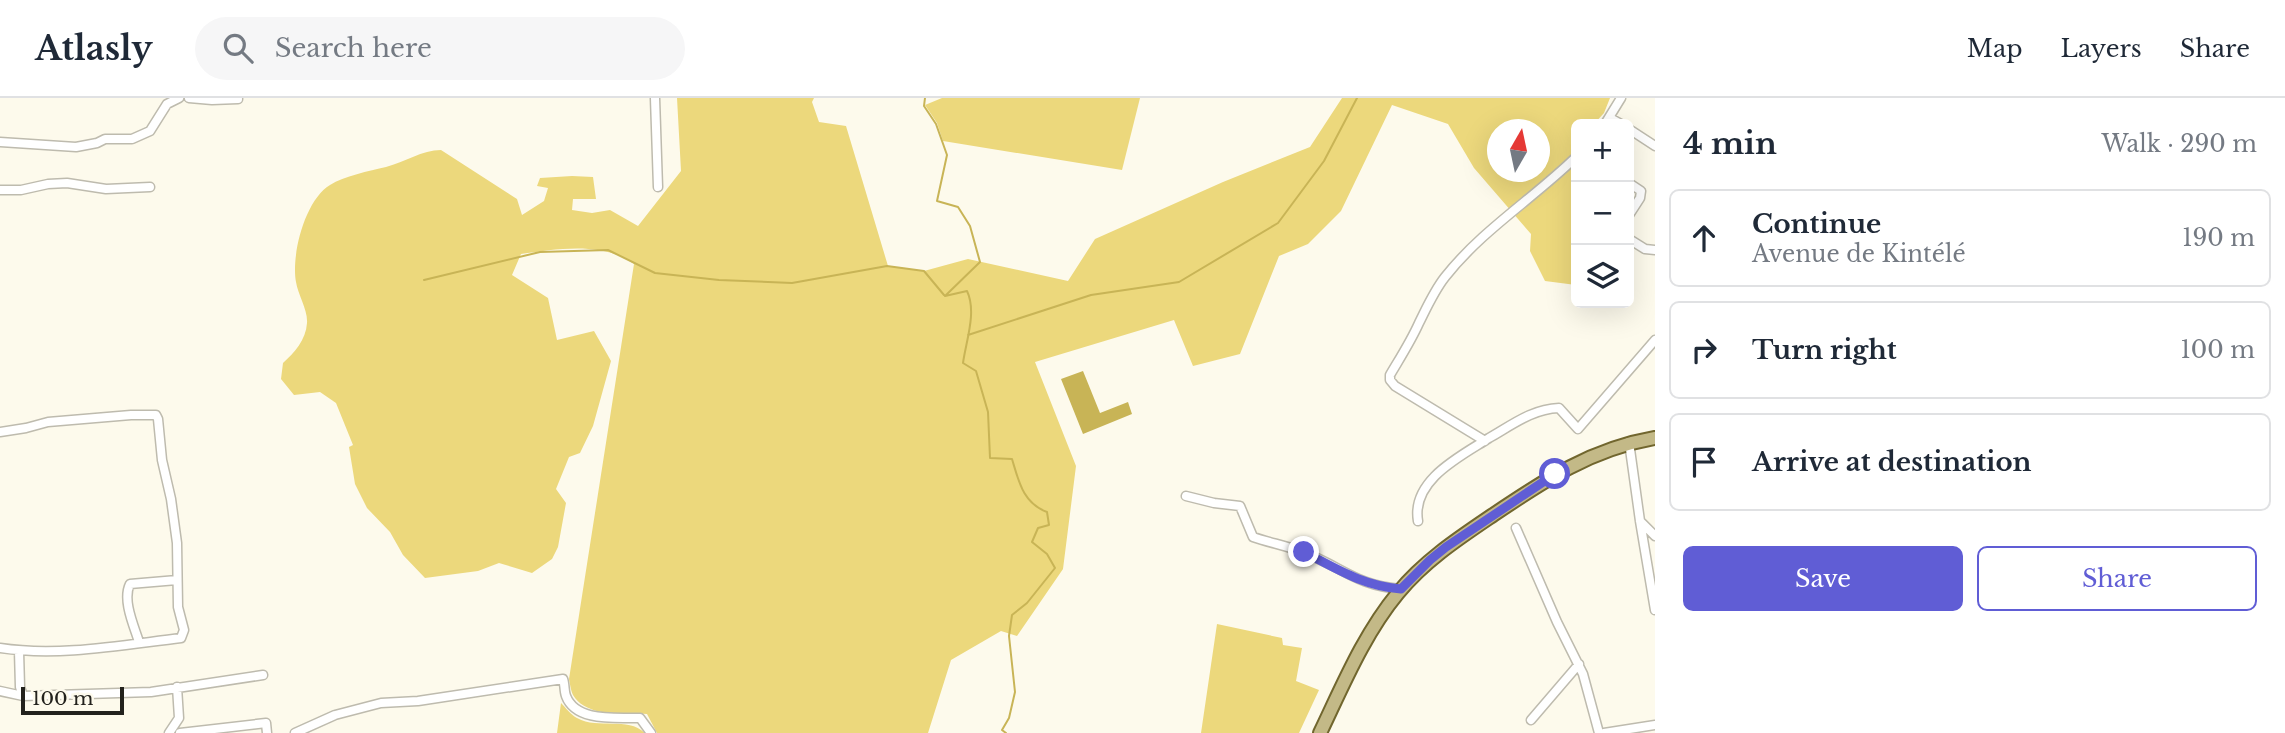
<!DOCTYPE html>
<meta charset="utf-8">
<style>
body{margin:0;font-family:"Libre Baskerville",serif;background:#f6f6f7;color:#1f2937}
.controls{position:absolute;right:21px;top:21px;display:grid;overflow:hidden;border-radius:10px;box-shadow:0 7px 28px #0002}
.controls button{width:63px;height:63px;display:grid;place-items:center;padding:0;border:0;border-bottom:2px solid #e0e1e3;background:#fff;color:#1f2937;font:35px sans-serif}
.compass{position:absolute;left:1487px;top:21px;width:63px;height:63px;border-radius:50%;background:#fff;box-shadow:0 7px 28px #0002;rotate:9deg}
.scale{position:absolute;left:21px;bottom:18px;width:103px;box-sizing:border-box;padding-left:7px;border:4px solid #23221d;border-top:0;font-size:19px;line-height:24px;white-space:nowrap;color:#23221d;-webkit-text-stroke:5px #fdfaec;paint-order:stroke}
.stop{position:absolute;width:21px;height:21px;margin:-16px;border:5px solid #605dd5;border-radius:50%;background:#fff}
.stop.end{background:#605dd5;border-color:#fff;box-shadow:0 2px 7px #0008}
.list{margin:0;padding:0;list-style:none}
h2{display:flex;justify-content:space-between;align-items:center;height:91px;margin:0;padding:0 28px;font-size:30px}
h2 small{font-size:23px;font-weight:400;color:#747a83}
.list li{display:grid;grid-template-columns:46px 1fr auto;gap:21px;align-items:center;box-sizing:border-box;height:98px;margin:0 14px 14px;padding:0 14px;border:2px solid #e0e1e3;border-radius:10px}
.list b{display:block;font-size:26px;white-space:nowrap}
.list p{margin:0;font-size:23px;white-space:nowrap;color:#747a83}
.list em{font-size:23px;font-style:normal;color:#747a83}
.actions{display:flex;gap:14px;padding:21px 28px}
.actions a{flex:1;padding:16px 0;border:2px solid #605dd5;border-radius:10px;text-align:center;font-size:24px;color:#605dd5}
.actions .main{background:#605dd5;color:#fff}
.icon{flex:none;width:38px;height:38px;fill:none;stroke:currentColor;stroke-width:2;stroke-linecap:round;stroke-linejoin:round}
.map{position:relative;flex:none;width:1655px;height:635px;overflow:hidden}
header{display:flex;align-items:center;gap:42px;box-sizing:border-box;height:98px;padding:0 35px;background:#fff;border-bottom:2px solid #e0e1e3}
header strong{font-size:33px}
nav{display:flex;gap:38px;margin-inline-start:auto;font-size:24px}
.search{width:490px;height:63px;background:#f6f6f7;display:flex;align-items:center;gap:18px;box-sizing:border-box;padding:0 24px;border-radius:38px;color:#747a83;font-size:26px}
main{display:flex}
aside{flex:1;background:#fff}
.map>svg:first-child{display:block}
.green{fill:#ecd87c;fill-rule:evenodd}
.water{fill:#c8b456}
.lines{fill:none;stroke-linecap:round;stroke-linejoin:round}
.stream{stroke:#c8b456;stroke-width:2}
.street-casing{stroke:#bebbae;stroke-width:11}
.primary-casing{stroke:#71662e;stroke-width:16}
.street{stroke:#fff;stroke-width:8}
.primary{stroke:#c3b987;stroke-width:12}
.route{stroke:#605dd5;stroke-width:9}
</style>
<header>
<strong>Atlasly</strong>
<div class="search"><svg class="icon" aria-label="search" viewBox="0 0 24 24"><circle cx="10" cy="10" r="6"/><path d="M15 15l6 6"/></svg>Search here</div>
<nav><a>Map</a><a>Layers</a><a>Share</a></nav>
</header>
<main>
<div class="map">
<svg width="1655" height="635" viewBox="0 0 1655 635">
<rect width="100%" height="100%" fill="#fdfaec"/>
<path class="green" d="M677 0H814L812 4 819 24 846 28 888 168 924 173 968 161 1068 183 1095 141 1223 84 1310 49 1342 0H1610L1604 15 1594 26H1576V187L1545 183 1530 153 1531 136 1474 70 1448 26 1392 7 1341 113 1308 146 1279 158 1240 256 1193 268 1174 222 1035 264 1076 368 1063 471 1017 538 1001 533 951 562 928 635H657L647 616C624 615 587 620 573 597 571 593 570 586 569 581L634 166C603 143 557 151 521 156L512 177 548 200 557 242 594 233 611 263 593 328 580 355 569 359 556 391 566 405 558 449 552 461 532 475 499 465 478 473 425 480 403 457 390 434 367 410 355 386 349 349 353 347 336 305 320 294 294 297 281 281 283 265C294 255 306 242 307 225 308 212 298 197 296 184 291 157 305 102 330 87 344 78 369 73 386 69 405 64 422 52 441 52L517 101 522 117 544 103 548 90 537 88 540 80 572 78 593 79 596 101H573L572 112 592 115 610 112 638 128 681 73ZM1498 32H1540V74H1498Z
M942 0H1140L1122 72 943 43 937 25 925 7Z
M1217 526 1282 540 1283 547 1302 550 1296 583 1319 592 1299 635H1201Z
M561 605C566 610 571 617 577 620 599 632 627 618 645 635H557Z"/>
<path class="water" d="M1083 273 1100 315 1128 304 1132 316 1083 336 1061 281Z"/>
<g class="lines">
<path class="stream" d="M925 0 924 8 936 26 947 57 937 103 958 109 970 128 980 164 945 198 967 193C977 214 966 243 963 265L976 273 988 314 990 360 1012 361C1019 384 1023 405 1047 414L1049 427 1038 430 1032 444 1047 456 1055 470 1027 505 1012 517 1009 538 1015 594 1009 620 1002 632 1006 635
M424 182 540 154 608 152 655 175 719 182 792 185 887 168 924 173 944 197
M968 237 1091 197 1179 184 1278 125 1324 63 1357 0"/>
<g class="street-casing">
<path id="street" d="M189 0 212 2 238 1
M655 0 658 89
M1610 20 1621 26
M1605 26 1621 0
M1629 31 1655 48
M0 44 76 49 97 45 105 41H132L150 33 167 6 179 0
M1629 85 1641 93 1640 100 1629 117
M0 92H21L48 86 67 85 106 91 150 89
M1629 141 1645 151 1655 152
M0 334 26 330 48 324 131 317H156L158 321 162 362 171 401 177 445 178 509 184 532 181 540C122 547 59 559 0 550
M1485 343 1395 288 1390 282V277C1400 260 1411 243 1419 225 1427 209 1434 193 1445 179 1482 132 1534 100 1576 59
M1629 344 1640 423 1655 512
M1186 398 1214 405 1240 408 1253 439C1270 445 1288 448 1305 455 1342 469 1357 488 1401 491
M1418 423C1411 382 1461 358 1489 340 1512 327 1532 311 1559 310L1578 331 1655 242
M1640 423 1655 438
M1516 430 1557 524 1583 576 1599 635
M139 544C134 528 122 502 130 486L177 482
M19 553 20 589 23 598
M0 593 23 598 151 594 263 577
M1531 622 1579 566
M169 635 179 620 177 589
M180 635 266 625 267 635
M295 635 335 617 381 605 418 603 563 581C565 586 564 593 566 598 576 625 618 619 640 620L651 635
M1604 635 1655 627"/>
</g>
<g class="primary-casing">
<path id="primary" d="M1320 635C1343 587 1364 536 1398 495 1424 463 1459 440 1493 417 1545 382 1591 351 1655 340"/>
</g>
<use href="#street" class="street"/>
<use href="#primary" class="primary"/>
</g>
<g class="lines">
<path class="route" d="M1304 454C1337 471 1363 488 1401 491L1430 462 1446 449 1555 376"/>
</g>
</svg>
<div class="controls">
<button>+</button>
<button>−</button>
<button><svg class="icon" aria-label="layers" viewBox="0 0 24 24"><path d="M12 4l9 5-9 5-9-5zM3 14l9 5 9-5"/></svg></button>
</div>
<svg class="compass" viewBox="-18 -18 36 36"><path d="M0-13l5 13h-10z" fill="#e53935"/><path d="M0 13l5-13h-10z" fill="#747a83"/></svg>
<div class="scale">100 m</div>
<div class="stop" style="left:1555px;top:376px"></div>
<div class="stop end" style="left:1304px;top:454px"></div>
</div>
<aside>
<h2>4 min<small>Walk · 290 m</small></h2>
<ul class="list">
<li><svg class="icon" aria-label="ahead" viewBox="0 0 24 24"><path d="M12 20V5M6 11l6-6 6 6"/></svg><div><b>Continue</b><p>Avenue de Kintélé</p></div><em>190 m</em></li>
<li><svg class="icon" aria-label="right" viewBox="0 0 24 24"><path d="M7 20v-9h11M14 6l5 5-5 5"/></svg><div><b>Turn right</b></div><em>100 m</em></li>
<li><svg class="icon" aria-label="arrive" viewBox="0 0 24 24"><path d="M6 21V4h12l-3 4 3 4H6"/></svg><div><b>Arrive at destination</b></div></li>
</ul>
<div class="actions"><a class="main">Save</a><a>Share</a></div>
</aside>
</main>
